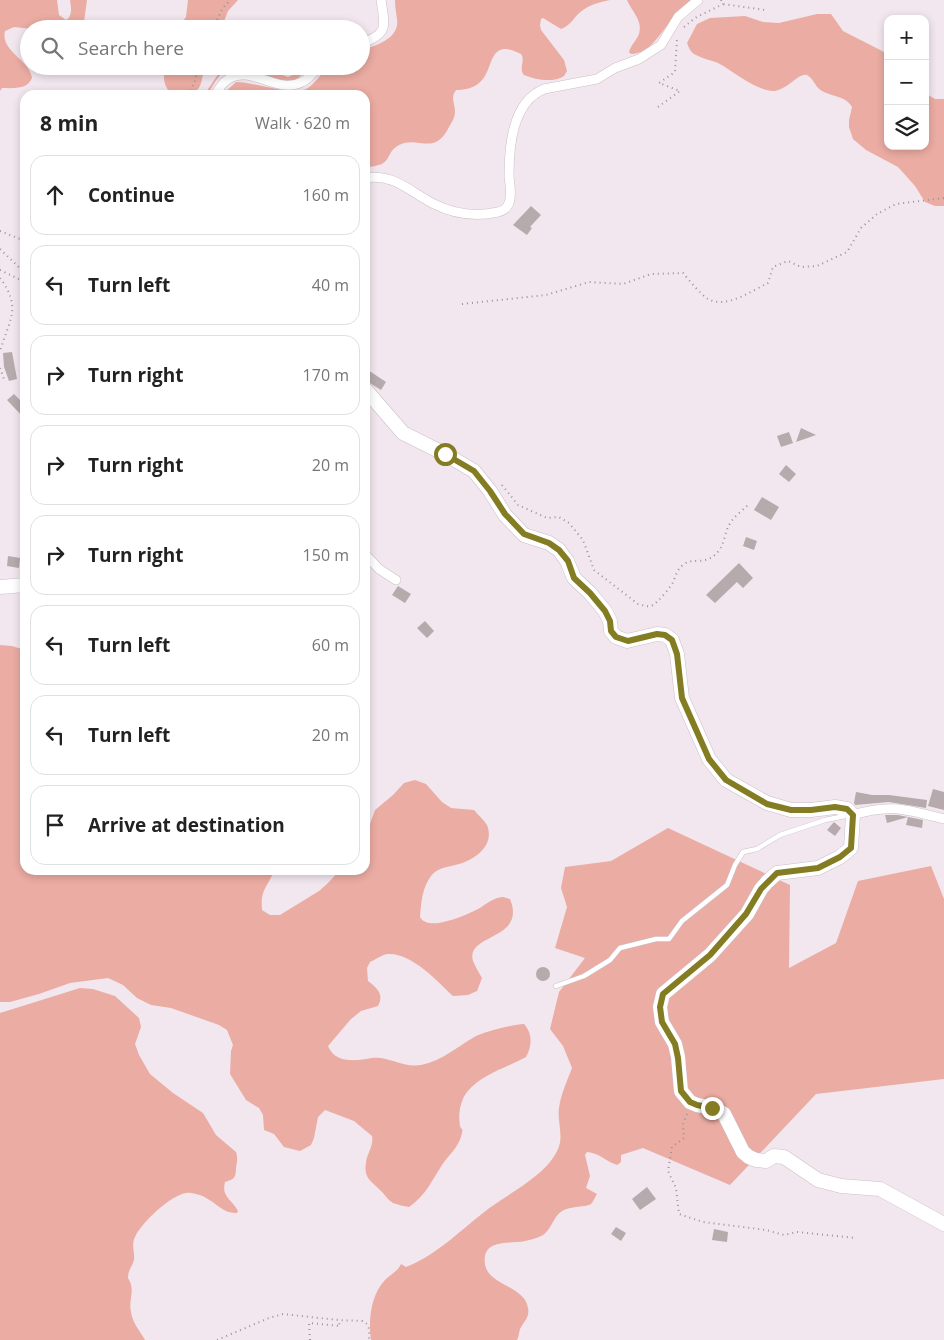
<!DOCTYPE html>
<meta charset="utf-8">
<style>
body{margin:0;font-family:"Open Sans",sans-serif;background:#f6f6f6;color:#222}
.controls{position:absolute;right:15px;top:15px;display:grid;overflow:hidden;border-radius:10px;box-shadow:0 2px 8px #0003}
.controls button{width:45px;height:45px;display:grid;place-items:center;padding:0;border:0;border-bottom:1px solid #e0e0e0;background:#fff;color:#222;font:25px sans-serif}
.stop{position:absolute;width:15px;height:15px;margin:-11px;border:4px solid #837c23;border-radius:50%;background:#fff}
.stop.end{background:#837c23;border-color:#fff;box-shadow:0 1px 5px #0008}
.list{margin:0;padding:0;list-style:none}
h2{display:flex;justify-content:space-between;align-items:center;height:65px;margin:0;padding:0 20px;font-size:21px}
h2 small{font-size:16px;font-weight:400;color:#767676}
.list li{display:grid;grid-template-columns:32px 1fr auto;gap:15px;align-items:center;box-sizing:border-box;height:80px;margin:0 10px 10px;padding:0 10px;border:1px solid #e0e0e0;border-radius:15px}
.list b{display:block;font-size:19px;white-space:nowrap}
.list em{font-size:16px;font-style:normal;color:#767676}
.icon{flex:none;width:28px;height:28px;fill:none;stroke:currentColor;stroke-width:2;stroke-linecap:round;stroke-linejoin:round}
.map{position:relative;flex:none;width:944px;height:1340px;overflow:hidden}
.search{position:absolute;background:#fff;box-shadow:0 2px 8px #0003;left:20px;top:20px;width:350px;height:55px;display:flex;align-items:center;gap:12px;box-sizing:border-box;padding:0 18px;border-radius:28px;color:#767676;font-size:19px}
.panel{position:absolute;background:#fff;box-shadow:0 2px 8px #0003;left:20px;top:90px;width:350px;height:785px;border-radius:15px}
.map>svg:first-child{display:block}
.green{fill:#ebaca3}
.building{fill:#b7aaad}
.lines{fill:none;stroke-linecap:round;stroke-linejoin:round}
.service-casing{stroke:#cabfc7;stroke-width:5.5}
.minor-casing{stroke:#cabfc7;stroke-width:10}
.secondary-casing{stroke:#cabfc7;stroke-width:15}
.path{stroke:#9b9398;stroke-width:2;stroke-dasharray:1 4;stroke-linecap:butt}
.service{stroke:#fff;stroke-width:4.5}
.minor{stroke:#fff;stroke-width:9}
.secondary{stroke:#fff;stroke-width:14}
.route{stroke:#837c23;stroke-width:6}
</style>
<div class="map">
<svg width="944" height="1340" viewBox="0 0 944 1340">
<rect width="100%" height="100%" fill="#f2e7ee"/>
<path class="green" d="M0 0H57L59 15 66 20C73 16 71 7 70 0H87L83 29H32L14 27 5 31C0 51 30 60 32 78 27 90 13 88 2 88L0 91Z
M188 0H238L228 11 221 29H177L186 17Z
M395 0H610C601 2 591 4 583 10 574 16 571 26 561 29L543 18 541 19 540 25 541 30 564 60 567 71 564 76C553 83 536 80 524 75 518 68 526 61 521 54 517 52 511 49 506 49 482 49 499 90 456 90 450 98 455 103 455 112 455 117 452 122 449 127 434 157 418 135 399 145 383 154 395 166 365 167V95H222L236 82C255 82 290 96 306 89 314 85 322 73 328 66H361V50C375 46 400 39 397 19 396 12 395 7 395 0Z
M627 0H691C684 7 677 13 671 21 660 33 650 54 631 54L629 52C631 45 636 41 639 34 643 20 632 12 627 0Z
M817 14H831L843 31 888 54V146H925V93L935 99H944V206H935L925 202 915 186 898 167 866 150 853 139 849 127V120L852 107C846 96 833 97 822 91 816 88 813 78 807 75 799 72 786 91 773 91 755 90 733 71 718 63 711 60 703 59 696 55 691 53 689 48 687 43L697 24 710 18 745 16 763 22 779 23Z
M166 66H204C201 93 198 95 171 95 164 84 162 79 166 66Z
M233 66H256L288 77 298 73 302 66H308C305 70 302 75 298 78 275 94 250 56 223 73 216 78 212 88 207 95H204L219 73Z
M0 645 12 646 25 650V870H274C268 888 260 888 262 910L270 915H280L319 891 328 883 340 870H365V838L375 810 393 795 404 783 415 780 426 784 442 802 451 808 474 810C478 815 484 820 487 825 495 845 476 859 459 864 449 867 438 867 431 876 422 888 421 903 420 917 428 932 463 916 474 911 484 907 492 897 503 897 504 897 509 899 510 899 527 941 465 933 473 961 475 966 479 973 482 978L477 991 468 995 453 996C437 981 412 953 388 954 383 954 375 960 370 962L367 968 368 981C378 989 384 994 378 1006L361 1011 351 1019 328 1046C335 1064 357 1061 372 1058 389 1056 402 1068 421 1065 442 1061 458 1046 476 1036 484 1032 514 1024 524 1024 533 1034 532 1046 526 1057 506 1068 482 1074 467 1092 460 1101 458 1115 460 1126 462 1131 463 1127 462 1133 459 1148 449 1154 442 1165 431 1182 426 1195 409 1207 404 1206 398 1205 393 1203 388 1200 386 1196 382 1192 373 1182 363 1179 366 1163 367 1153 374 1146 372 1136L354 1121 325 1110 318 1117 314 1138 311 1145 300 1151 284 1147 274 1134 264 1130 263 1115 259 1108 246 1100 230 1074 231 1051 233 1045 227 1030 219 1025 171 1008 151 1005 137 998 123 985 108 978 70 983 39 994 10 1002H0Z
M668 828 790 885 789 968 836 943 858 881 931 866 944 899V1079L816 1094 730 1185 643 1148 621 1155V1162L617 1165C605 1161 600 1153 587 1152L585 1155 590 1176 586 1188 597 1194C595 1197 593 1202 591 1204 587 1207 570 1206 562 1211 553 1217 551 1230 543 1235 538 1238 530 1240 525 1241 513 1244 488 1239 485 1256 480 1286 524 1283 528 1308 530 1318 523 1322 520 1329 519 1332 519 1336 517 1340H371C368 1321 371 1294 385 1280 391 1274 398 1271 401 1264L406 1267C435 1256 460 1231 483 1213 506 1194 546 1177 558 1149 564 1136 557 1121 559 1108 561 1094 567 1081 572 1068L563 1046 550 1029 559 992 585 958 555 948 567 907 561 888 565 867 611 861Z
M80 988 93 989 115 996 139 1018 141 1027 135 1044 139 1055 150 1074 173 1093 203 1113 216 1135 236 1152C238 1158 237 1162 236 1168 236 1178 234 1179 225 1182 221 1197 232 1199 238 1211L237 1213C224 1214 216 1203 206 1198 202 1195 196 1194 191 1193 175 1190 141 1223 135 1237 131 1245 135 1252 134 1260 132 1267 128 1270 128 1278 136 1290 128 1299 131 1312 132 1322 140 1331 145 1340H0V1013Z"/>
<path class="building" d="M531 206 541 215 530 227 532 228 527 235 513 225Z
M12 352 17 379 9 381 4 367 3 353Z
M365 368 386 382 381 390 365 380Z
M14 394 25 405V419L7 400Z
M801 428 816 435 796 442Z
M789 432 793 443 781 447 777 436Z
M786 465 796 474 789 482 779 474Z
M762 497 779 507 771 520 754 510Z
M746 537 757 541 754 550 743 546Z
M8 556 20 558 19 568 7 566Z
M739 563 753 578 743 588 737 582 715 603 706 595Z
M398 586 411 594 405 603 392 595Z
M425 621 434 631 427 638 417 628Z
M933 789 944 792V810L928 806Z
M856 792 872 795H889L927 800 926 808 889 802 855 805 854 803Z
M885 815H898L923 820 922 828 906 825 908 817 887 823Z
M834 822 841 828 835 836 827 830Z
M536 974a7 7 0 1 1 14 0a7 7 0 1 1-14 0Z
M647 1187 656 1199 640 1210 632 1199Z
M616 1227 626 1233 621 1241 611 1234Z
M714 1229 728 1232 727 1242 712 1240Z"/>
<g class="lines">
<g class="service-casing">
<path id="service" d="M556 986 584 976 610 960 620 948 656 939H669L682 921 727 885 735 865 743 852 757 849 780 835 825 820 850 815"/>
</g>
<g class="minor-casing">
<path id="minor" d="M361 44C389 33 385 27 381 0
M215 95C218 90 222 83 227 80 250 63 277 95 302 82 309 79 314 72 319 66
M365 178C394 173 410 192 434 204 454 214 476 217 498 212 503 211 507 208 509 203 512 195 510 185 509 176 509 147 512 102 544 89L597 79 615 68 639 59 661 45 678 17 698 0
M365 554 379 569 396 580
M853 815C890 803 908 810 944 819"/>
</g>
<g class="secondary-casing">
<path id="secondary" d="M365 389 403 433 445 454 474 471 490 491 505 515 524 535 549 543 559 550 567 561 574 578 590 593 605 611 610 621 611 631 616 637 627 641 657 634 665 635 672 640 677 654 682 698 709 759 726 780 767 803 791 810H811L835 807 847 809 853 815 851 848 840 857 818 868 777 873 767 882 761 889 747 914 710 955 663 994 660 1007 662 1022 675 1044 678 1057 681 1091 690 1102 697 1105 713 1108 724 1114 743 1152 749 1157 756 1160 766 1161 774 1156 784 1157 818 1180 841 1186 880 1189 944 1224
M0 587 25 585"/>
</g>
<path class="path" d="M721 0 723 4 765 10
M684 27 695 18 723 4
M213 29 222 9 230 0
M188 95 196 79 197 66
M658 107 680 91 659 83 675 72 677 39
M0 231 25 241
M0 249 25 273
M0 270 25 282
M0 278C23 309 8 321 0 352
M462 304 546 295 589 282 623 284 651 274 683 273C689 280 700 294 708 299 727 309 751 291 768 283L773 267 788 261 801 267 817 266 847 252 861 228 877 214 896 204 944 198
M0 368 5 382
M502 485 518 505 547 518 559 517 569 523 583 540 594 570 638 604C643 605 648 608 653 605 657 603 671 587 673 582 676 576 677 569 683 565 693 556 707 568 720 549 724 543 725 534 728 527 732 518 742 511 749 504
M687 1114 683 1124 684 1138 672 1147 668 1171 676 1188 679 1214 703 1222 766 1230 784 1235 797 1232 856 1238
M217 1340 269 1318 283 1314 338 1320 362 1321C371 1324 369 1332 369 1340
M310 1340 309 1323 340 1326 338 1320"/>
<use href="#service" class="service"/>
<use href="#minor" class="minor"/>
<use href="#secondary" class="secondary"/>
</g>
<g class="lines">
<path class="route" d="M445 454 474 471 490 491 505 514 524 534 549 543 559 550 568 561 574 578 590 593 605 611 610 621 611 631 616 637 628 641 657 634 665 635 672 640 677 654 682 698 709 759 726 780 767 804 791 810H811L835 807 847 809 853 815 851 848 840 857 818 868 777 873 761 889 746 914 710 955 663 994 660 1007 662 1022 675 1044 678 1058 681 1091 690 1102 697 1105 712 1108"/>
</g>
</svg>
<div class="controls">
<button>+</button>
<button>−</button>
<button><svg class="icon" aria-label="layers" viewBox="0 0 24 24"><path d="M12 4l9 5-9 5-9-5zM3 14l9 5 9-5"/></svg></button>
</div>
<div class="stop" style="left:445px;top:454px"></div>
<div class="stop end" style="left:712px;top:1108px"></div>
<div class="search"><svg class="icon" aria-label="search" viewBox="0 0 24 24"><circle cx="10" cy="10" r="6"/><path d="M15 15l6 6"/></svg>Search here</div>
<section class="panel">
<h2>8 min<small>Walk · 620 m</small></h2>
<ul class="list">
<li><svg class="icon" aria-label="ahead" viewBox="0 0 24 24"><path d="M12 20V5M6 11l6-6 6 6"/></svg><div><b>Continue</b></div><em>160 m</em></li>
<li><svg class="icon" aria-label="left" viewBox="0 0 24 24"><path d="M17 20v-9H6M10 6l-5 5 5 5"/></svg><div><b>Turn left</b></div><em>40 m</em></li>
<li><svg class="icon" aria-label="right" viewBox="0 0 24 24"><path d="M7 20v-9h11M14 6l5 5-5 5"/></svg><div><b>Turn right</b></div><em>170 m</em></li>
<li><svg class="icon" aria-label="right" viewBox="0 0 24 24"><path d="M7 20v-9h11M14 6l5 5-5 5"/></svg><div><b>Turn right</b></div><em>20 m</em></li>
<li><svg class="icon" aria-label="right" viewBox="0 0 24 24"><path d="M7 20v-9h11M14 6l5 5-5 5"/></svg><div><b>Turn right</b></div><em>150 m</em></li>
<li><svg class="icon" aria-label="left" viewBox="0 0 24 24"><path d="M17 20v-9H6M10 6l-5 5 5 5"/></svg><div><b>Turn left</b></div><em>60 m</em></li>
<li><svg class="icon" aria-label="left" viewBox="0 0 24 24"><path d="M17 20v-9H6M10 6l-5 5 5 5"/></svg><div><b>Turn left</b></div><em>20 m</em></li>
<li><svg class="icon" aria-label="arrive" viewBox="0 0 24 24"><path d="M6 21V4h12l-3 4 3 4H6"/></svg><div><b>Arrive at destination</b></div></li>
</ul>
</section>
</div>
